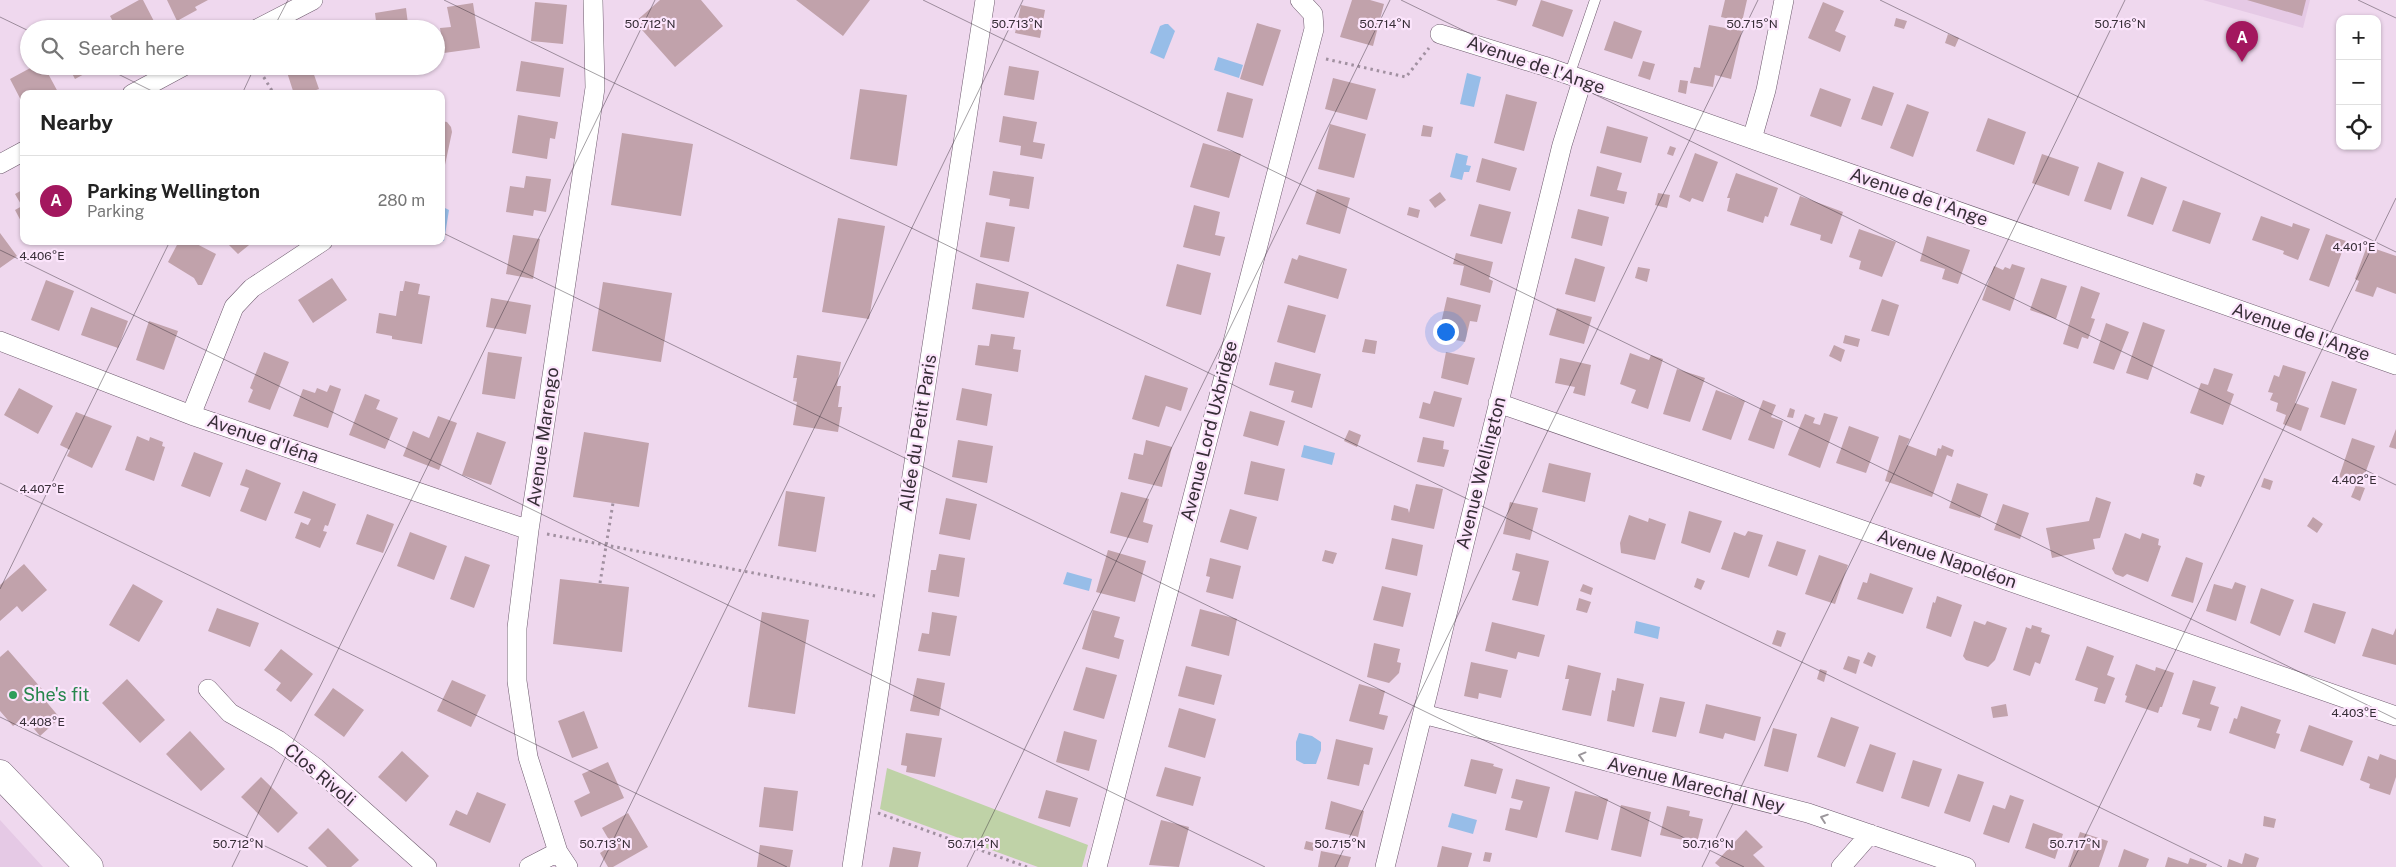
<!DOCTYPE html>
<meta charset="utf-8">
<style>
body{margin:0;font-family:"Public Sans",sans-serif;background:#f2f2f2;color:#222}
.controls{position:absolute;right:15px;top:15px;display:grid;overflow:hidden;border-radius:10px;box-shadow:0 1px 4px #0004}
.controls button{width:45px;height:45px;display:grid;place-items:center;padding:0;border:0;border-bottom:1px solid #e0e0e0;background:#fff;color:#222;font:25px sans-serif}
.you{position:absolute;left:1445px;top:331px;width:18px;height:18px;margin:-12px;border:4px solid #fff;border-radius:50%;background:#1a73e8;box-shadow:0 0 0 8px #1a73e833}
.badge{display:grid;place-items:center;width:32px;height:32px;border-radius:50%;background:#a3175e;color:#fff;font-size:16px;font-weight:700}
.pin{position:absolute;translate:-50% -41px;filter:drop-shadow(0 1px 2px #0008)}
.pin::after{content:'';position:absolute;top:26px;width:18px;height:15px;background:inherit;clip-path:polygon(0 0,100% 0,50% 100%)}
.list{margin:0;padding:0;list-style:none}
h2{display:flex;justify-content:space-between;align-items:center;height:65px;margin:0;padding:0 20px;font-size:21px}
h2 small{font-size:16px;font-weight:400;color:#767676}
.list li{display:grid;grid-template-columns:32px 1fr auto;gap:15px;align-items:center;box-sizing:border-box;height:90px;padding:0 20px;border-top:1px solid #e0e0e0}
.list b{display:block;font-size:19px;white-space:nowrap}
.list p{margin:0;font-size:16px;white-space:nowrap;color:#767676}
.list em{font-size:16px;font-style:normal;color:#767676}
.icon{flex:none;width:28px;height:28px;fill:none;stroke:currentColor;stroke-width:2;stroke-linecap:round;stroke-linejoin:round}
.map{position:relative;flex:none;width:2396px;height:867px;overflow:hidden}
.search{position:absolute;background:#fff;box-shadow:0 1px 4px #0004;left:20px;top:20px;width:425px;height:55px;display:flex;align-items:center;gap:12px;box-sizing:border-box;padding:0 18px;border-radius:28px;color:#767676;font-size:19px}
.panel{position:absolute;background:#fff;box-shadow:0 1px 4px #0004;left:20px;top:90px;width:425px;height:155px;border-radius:10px}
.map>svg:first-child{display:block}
.built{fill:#e5c9e5}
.green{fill:#bfd2a7}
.water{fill:#97bde8}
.building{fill:#c1a2ab}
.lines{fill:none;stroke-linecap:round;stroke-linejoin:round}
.lane-casing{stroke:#6d5a6d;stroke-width:11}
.street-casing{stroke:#6d5a6d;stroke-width:20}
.secondary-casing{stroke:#6d5a6d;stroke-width:29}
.path{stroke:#a190a0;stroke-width:3;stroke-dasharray:2.5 4;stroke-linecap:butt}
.lane{stroke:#fff;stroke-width:10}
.street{stroke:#fff;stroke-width:19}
.secondary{stroke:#fff;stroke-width:28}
.oneway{stroke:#9b969b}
.ticks{fill:none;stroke:#372e37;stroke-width:1;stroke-opacity:0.45}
.leisure-dot{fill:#2e9e5b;stroke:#fce5fc;stroke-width:2}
.labels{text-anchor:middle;stroke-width:4.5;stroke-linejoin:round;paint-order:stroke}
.street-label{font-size:18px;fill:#372e37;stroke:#fce5fc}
.leisure-label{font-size:18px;fill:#27864d;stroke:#fce5fc;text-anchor:start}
.ticks-label{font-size:12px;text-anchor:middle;fill:#372e37;stroke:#fce5fc;stroke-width:4.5;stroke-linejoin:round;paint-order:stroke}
</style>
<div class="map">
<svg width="2396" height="867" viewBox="0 0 2396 867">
<rect width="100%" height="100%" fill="#efd8ee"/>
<path class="built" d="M2203 0H2310L2303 28Z
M0 820 43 867H0Z"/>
<path class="green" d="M887 768 1088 845 1082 867H1038L880 809Z"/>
<path class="water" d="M1165 24H1168L1175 31 1164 59 1150 53 1160 26Z
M1218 57 1243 65 1239 78 1214 70Z
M1467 73 1481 77 1474 107 1460 104Z
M1456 153 1468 156 1466 165 1471 166 1469 172H1464L1462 180 1450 177Z
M441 206 449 210 444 241 441 240Z
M1304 445 1335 453 1332 465 1301 457Z
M1067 572 1092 579 1089 591 1063 584Z
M1636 621 1660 627 1658 639 1634 633Z
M1299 733 1312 736 1321 742V750L1316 764H1304L1296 760V742Z
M1452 813 1477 820 1473 834 1448 827Z"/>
<path class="building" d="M139 0H143L158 29H117L110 16Z
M167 0H208L195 7 197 10 177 21Z
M660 0H701L723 26 675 67 635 22Z
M796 0H870L843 36Z
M1352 0H1370L1384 4 1373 46 1340 37Z
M1496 0H1518L1516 6Z
M1541 0 1573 10 1563 37 1532 26Z
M1725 0H1747L1742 22 1721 17Z
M2247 0H2306L2302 16Z
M535 2 567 5 563 44 531 41Z
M1823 2 1844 11 1835 31 1846 36 1840 52 1808 38Z
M473 3 480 48 444 53 440 28 451 27 447 7Z
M1021 5 1045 10 1040 38 1015 33Z
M406 8 408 24 413 23 414 29H377L375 13Z
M1896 18 1907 21 1904 29 1894 26Z
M1614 21 1642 31 1632 59 1604 50Z
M1257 23 1281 30 1263 86 1240 79Z
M1709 25 1742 31 1731 79 1715 75 1713 87 1690 83 1694 67 1700 68Z
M1948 34 1959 38 1955 47 1945 43Z
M521 61 564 68 560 97 516 91Z
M1643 61 1655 64 1650 80 1638 76Z
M34 66H44L59 94H24V106L10 79Z
M68 66H99L75 79Z
M285 66H311L319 89 305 94H294Z
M1009 66 1039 71 1034 100 1004 95Z
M1333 78 1376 89 1367 120 1325 109Z
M1680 80 1688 81 1686 94 1678 92Z
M1873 86 1894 93 1882 126 1861 119Z
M1820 88 1851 99 1841 127 1810 116Z
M860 89 907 95 897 166 850 159Z
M1227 92 1253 99 1243 138 1217 131Z
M1506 94 1537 102 1524 151 1494 143Z
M1907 104 1929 112 1913 157 1890 148Z
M518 115 558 122 555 139 550 138 547 159 512 153Z
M1003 116 1037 122 1033 142 1045 144 1042 159 1020 155 1021 146 999 142Z
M1988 118 2026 132 2014 165 1976 151Z
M441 121 447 122 451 127 452 132 442 179Z
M1330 124 1366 134 1354 178 1318 169Z
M1423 125 1433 127 1431 137 1421 136Z
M1607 126 1648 137 1641 163 1600 153Z
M622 133 693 144 681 216 611 205Z
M1203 143 1241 154 1229 198 1190 187Z
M1670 146 1676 148 1673 156 1667 154Z
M1695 153 1718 162 1703 202 1692 198 1690 202 1679 197Z
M2042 154 2079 167 2069 196 2032 183Z
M1482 158 1517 168 1510 191 1476 182Z
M2098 162 2124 172 2111 210 2084 201Z
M1597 166 1622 173 1617 190 1627 192 1624 204 1590 196Z
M993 171 1034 177 1029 209 1009 206 1010 199 989 195Z
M1736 173 1778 188 1768 217 1765 216 1763 223 1727 211 1730 198H1727Z
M526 176 551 179 546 212 534 210 533 216 506 212 510 186 524 188Z
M2141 177 2167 187 2153 225 2127 216Z
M24 189V227L15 210 22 206 15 194Z
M1317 189 1350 198 1340 234 1306 224Z
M1440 192 1446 200 1435 208 1429 200Z
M1658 193 1670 195 1667 208 1655 205Z
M1800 196 1843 212 1832 244 1820 240 1821 235 1790 225Z
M2183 200 2221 213 2210 244 2172 231Z
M1479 204 1511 212 1502 244 1470 236Z
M1194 205 1220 212 1215 235 1225 237 1220 256 1183 247Z
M1409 207 1420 210 1418 218 1407 215Z
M1578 209 1609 217 1602 246 1571 238Z
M2261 216 2292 227 2293 223 2310 229 2298 260 2283 254 2284 251 2252 240Z
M838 218 885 226 869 319 822 312Z
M986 222 1015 227 1009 262 980 257Z
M1859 229 1896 242 1882 277 1859 269 1861 261 1849 257Z
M0 233 17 256 0 268Z
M2326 234 2346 241 2329 287 2309 280Z
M513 235 540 239 533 279 506 274Z
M1927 236 1970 250 1958 284 1942 279 1945 269 1920 261Z
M179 241H191L216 254 202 285H198L194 278 168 262Z
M225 241H254L238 254Z
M2367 246 2396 256V294L2377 287 2373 297 2355 291 2359 281 2355 279Z
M1456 253 1493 262 1489 279 1493 281 1490 293 1460 285 1464 266 1453 264Z
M1299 255 1347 269 1338 299 1284 283 1292 258 1297 260Z
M1575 258 1605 267 1595 302 1565 294Z
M1177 264 1211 273 1201 315 1166 306Z
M2012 264 2025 268 2010 311 1982 300 1994 266 2003 270 2005 267 2010 269Z
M1638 267 1650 269 1647 282 1635 278Z
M332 278 347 300 313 323 298 300Z
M2041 278 2067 286 2056 319 2030 310Z
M46 280 74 291 59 331 31 320Z
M405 281 420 284 418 294 430 296 422 344 392 339V336L376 333 379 313 396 316 400 291H403Z
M603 282 672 293 661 362 592 351Z
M976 283 1029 292 1024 318 972 309Z
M2081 286 2100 293 2091 318 2095 319 2088 339 2082 337 2078 349 2063 344Z
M1447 297 1481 305 1477 322 1470 321 1465 342 1438 336Z
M491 298 531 305 526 334 486 327Z
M1882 299 1899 305 1889 336 1871 331Z
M1288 305 1326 315 1315 353 1277 342Z
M91 307 128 321 118 348 81 335Z
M1557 308 1592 317 1584 344 1549 335Z
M149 321 178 331 164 370 136 360Z
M2143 322 2165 330 2148 380 2126 373Z
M2106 323 2129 332 2114 370 2093 363Z
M991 334 1015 337 1013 349 1021 350 1018 372 975 365 978 345 989 346Z
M1845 335 1860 339 1858 347 1843 343Z
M1365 339 1377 341 1375 354 1362 352Z
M1834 345 1845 350 1841 362 1829 356Z
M264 352 289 362 270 410 248 402 253 390 250 388Z
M488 352 522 357 515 399 482 394Z
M1446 352 1475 358 1468 385 1441 378Z
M1630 353 1649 360 1651 355 1663 359 1648 409 1631 403 1636 390 1620 384Z
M797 355 841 362 837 386H841L838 407H842L838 432 793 425 797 402 793 401 797 378H793Z
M1560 358 1591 365 1585 396 1573 393 1575 387 1555 383Z
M1275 362 1321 374 1312 408 1291 402 1294 391 1269 385Z
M2283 365 2306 372 2295 403 2309 408 2301 431 2283 424 2286 415 2276 411 2278 403 2270 400 2273 393 2268 392 2274 375 2279 377Z
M2214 368 2233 374 2227 391 2234 394 2223 425 2190 413 2201 383 2208 385Z
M1677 369 1705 378 1690 422 1663 414Z
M1145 375 1188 388 1181 411 1166 406 1159 427 1132 419Z
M2332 381 2357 389 2345 425 2320 417Z
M330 385 341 389 328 428 293 416 303 389 315 393 317 388 327 392Z
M19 388 53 406 38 434 4 415Z
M962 388 992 394 987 426 956 420Z
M1716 390 1745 401 1731 440 1702 430Z
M1434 391 1462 398 1454 427 1419 418 1423 402 1430 404Z
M365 394 380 400 376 409 398 418 385 449 349 435Z
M1763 400 1776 405 1771 417 1783 421 1774 449 1748 440Z
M1790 408 1795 410 1793 418 1787 417Z
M1250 411 1285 421 1278 446 1243 436Z
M76 412 112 426 92 468 67 456 70 450 60 445Z
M1824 413 1838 417 1820 468 1788 455 1805 414 1815 418 1813 423 1820 425Z
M438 416 457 423 439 470 403 456 413 431 429 438Z
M1849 426 1879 437 1866 473 1836 463Z
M2396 429V449L2389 447Z
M1349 430 1361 435 1357 447 1344 441Z
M477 432 506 442 491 485 462 475Z
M584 432 649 443 639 507 573 497Z
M1899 435 1910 439 1907 445 1936 456 1938 448 1941 449 1942 445 1954 450 1952 457 1947 455 1932 497 1885 481Z
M137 436 149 441 150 437 163 442 162 446 165 447 154 481 125 470Z
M1423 437 1444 441 1443 449 1449 450 1444 467 1417 462Z
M2352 438 2375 446 2361 485 2339 477Z
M958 440 993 446 987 483 952 477Z
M1146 440 1172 447 1162 487 1128 479 1134 453 1143 455Z
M194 452 223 463 210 497 181 486Z
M1251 461 1285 469 1278 501 1244 494Z
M1549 463 1591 473 1585 502 1542 492Z
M246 469 281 483 266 521 240 511 249 488 240 485Z
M2196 473 2205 476 2201 487 2193 484Z
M2264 478 2273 481 2270 490 2261 487Z
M1957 483 1988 494 1980 518 1949 508Z
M1416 484 1443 489 1434 529 1391 520 1394 505 1408 509 1409 513Z
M2356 485 2365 488 2360 501 2351 497Z
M303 491 336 504 328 526 325 525 323 531 327 532 320 548 295 538 301 522 308 525 311 519 294 513Z
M786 491 825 497 816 552 778 546Z
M1121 492 1149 499 1143 522 1153 525 1148 543 1110 533Z
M2096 497 2111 502 2100 538 2093 539 2095 549 2052 558 2046 528 2089 521Z
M946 498 977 504 970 540 939 534Z
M1510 502 1538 508 1530 540 1503 534Z
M2003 504 2029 513 2020 539 1994 530Z
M1230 509 1257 517 1248 550 1220 542Z
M1689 511 1722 521 1710 553 1681 543Z
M367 514 394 524 383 553 356 544Z
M1629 515 1648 522 1649 518 1666 524 1655 560 1621 553 1620 543Z
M2313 517 2323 524 2317 533 2307 526Z
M1748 531 1763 535 1749 578 1721 569 1734 532 1745 536Z
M410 532 447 546 434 580 397 566Z
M2125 533 2140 539 2142 533 2159 539 2158 545 2161 546 2148 582 2127 574 2123 577 2115 574 2112 569Z
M1392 538 1423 545 1417 576 1385 569Z
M1777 541 1806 550 1797 576 1768 566Z
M1108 550 1146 561 1135 602 1096 592Z
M1325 550 1337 553 1333 564 1322 561Z
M1516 553 1549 561 1538 606 1512 600 1520 572 1512 570Z
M939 554 965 558 959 597 928 592 931 570H936Z
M1819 555 1848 565 1835 604 1805 594Z
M465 556 490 565 474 608 450 599Z
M2186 557 2203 563 2193 603 2171 596Z
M1210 558 1241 566 1233 599 1206 592 1210 577 1206 576Z
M24 564 47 590 22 612 17 606 0 621V585Z
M1870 573 1913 588 1903 614 1857 599 1863 582 1867 583Z
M1697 578 1705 581 1701 590 1694 587Z
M560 579 629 587 622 652 553 644Z
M2235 582 2246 586 2236 621 2206 611 2214 584 2232 589Z
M133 584 163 601 139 642 109 625Z
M1583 584 1593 588 1591 595 1580 591Z
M1382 586 1411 593 1403 627 1373 620Z
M2261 588 2294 600 2280 636 2250 623Z
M1937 596 1962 605 1951 637 1926 628 1933 602 1935 603Z
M1579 598 1591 602 1587 613 1576 610Z
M2313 603 2346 612 2335 644 2304 632Z
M217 608 259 623 250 647 208 631Z
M1200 609 1237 619 1229 656 1191 646Z
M1093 610 1120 617 1114 637 1124 640 1119 659 1082 649Z
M762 612 809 620 795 714 748 707Z
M932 612 957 616 950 656 918 651 922 633 929 634Z
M1974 621 1985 625 1987 621 2007 628 1995 660 1988 667 1966 660 1963 656Z
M1492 622 1545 635 1539 657 1518 652 1516 659 1485 651Z
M2032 625 2042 628 2041 632 2050 635 2040 664 2035 662 2030 676 2013 670 2026 627 2031 629Z
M2372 628 2393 635 2396 628V665L2362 656Z
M1777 630 1786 633 1781 647 1772 644Z
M1374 643 1400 649 1397 662 1401 663 1399 673 1389 683 1367 677Z
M2087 646 2114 656 2107 675 2115 678 2105 704 2094 701 2098 688 2075 680Z
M281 649 313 674 291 702 276 690 281 683 264 670Z
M8 650 48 696 44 699 60 718 40 736 24 717 13 726 0 711V657Z
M1868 652 1876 656 1872 667 1863 663Z
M1848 656 1860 660 1856 674 1843 669Z
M1471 662 1508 670 1501 698 1479 693 1478 699 1464 696Z
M2136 664 2155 671 2156 667 2174 673 2162 707H2160L2158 713 2125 702 2127 696 2125 695Z
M1568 665 1601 673 1591 716 1562 710 1569 679H1565Z
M1186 666 1222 675 1214 705 1178 696Z
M1086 667 1117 675 1104 719 1073 710Z
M1820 669 1827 671 1824 682 1817 679Z
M917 678 945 683 939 716 910 711Z
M1617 678 1644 684 1634 727 1607 721 1612 690 1615 691Z
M127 679 165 720 140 743 102 703Z
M452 680 486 695 471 727 437 711Z
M2193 680 2216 687 2210 704 2219 707 2211 731 2197 727 2200 719 2182 714Z
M1359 684 1385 691 1379 714 1388 716 1384 730 1349 721Z
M333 688 364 710 344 737 314 715Z
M1660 697 1685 702 1676 737 1652 732Z
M1706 704 1761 717 1755 741 1725 733 1723 739 1699 733Z
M2006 704 2008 716 1993 718 1991 707Z
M2241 706 2281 720 2276 733 2280 734 2275 749 2229 733 2234 718 2237 719Z
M1179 708 1216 719 1205 758 1168 747Z
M584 711 598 748 572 758 558 721Z
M1831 717 1859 727 1845 767 1817 757Z
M2309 725 2353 741 2343 766 2300 751Z
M1773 728 1797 734 1788 772 1764 766Z
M190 731 225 769 201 791 166 754Z
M1064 731 1097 740 1089 771 1056 762Z
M906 733 942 738 935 777 906 772 907 766 901 765Z
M1336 739 1373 748 1369 765 1364 764 1359 786 1327 779Z
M1870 744 1896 753 1883 792 1856 783Z
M402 751 429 776 406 802 378 777Z
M2380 754 2396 760V777L2390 795 2369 788 2370 784 2360 780 2368 756 2378 760Z
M1471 759 1494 764 1493 766 1503 769 1496 794 1464 786Z
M1913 760 1942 769 1929 807 1901 798Z
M608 762 624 798 581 817 574 801 590 793 582 774Z
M1165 767 1201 777 1193 806 1156 796Z
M1958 774 1984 782 1970 822 1944 813Z
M261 777 298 813 278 833 241 797Z
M1516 779 1550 787 1537 838 1505 830 1510 808 1520 810 1523 801 1511 798Z
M764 787 798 791 793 831 759 827Z
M1046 790 1078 798 1070 827 1038 818Z
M1575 791 1608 799 1598 840 1565 832Z
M477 792 506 804 490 843 449 825 456 810 467 815Z
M2010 795 2024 800 2009 843 1983 834 1993 805 2005 809Z
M1331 801 1364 811 1358 837 1325 829Z
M1621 805 1651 812 1641 857 1611 850Z
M1667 806 1690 811 1689 816 1703 819 1697 843 1660 835Z
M628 813 648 847 613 867H608L600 853 612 845 602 828Z
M2264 816 2276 819 2274 828 2263 826Z
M1161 820 1189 827 1179 867 1149 865Z
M2033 823 2063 834 2055 859 2025 848Z
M328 828 359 860 351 867H327L308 848Z
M1746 830 1763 847 1753 855 1765 867H1720L1715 863Z
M2080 832 2108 841 2099 867H2068Z
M1306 841 1314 843 1313 851 1304 849Z
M760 845 793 850 790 867H757Z
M1442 846 1472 853 1468 867H1437Z
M893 847 921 852 918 867H889Z
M2124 849 2149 859 2146 867H2118Z
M1321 851 1351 857 1348 867H1318Z
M1485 852 1492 853 1490 862 1483 861Z
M2245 853 2259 858 2256 867H2227L2229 859 2242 864Z
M2168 857 2188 864 2190 858 2207 864 2206 867H2165Z"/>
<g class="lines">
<g class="lane-casing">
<path id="lane" d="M1569 76 1595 0"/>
</g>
<g class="street-casing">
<path id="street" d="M257 29 313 0
M1440 34 1544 66 2396 365
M132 94 184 66
M1752 139 1766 90 1784 0
M0 164 24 151
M0 341 191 415 529 530
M1498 403 2396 716
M191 415 234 307 252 288 323 241
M208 689 230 713 278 740 316 768 427 867
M1423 714 1808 813 1966 867
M529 867 558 852
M568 867 558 852 528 757 517 681V628L529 530 595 88 593 0
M852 867 985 0
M1097 867 1314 29 1313 14 1300 0
M1385 867 1562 145 1582 81
M1841 867 1870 834"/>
</g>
<g class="secondary-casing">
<path id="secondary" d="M0 774 89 867"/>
</g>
<path class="path" d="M1326 59 1406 77 1429 48
M257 66 274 94
M547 534 875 596
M600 583 613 503
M878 813 1027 867"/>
<use href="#lane" class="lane"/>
<use href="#street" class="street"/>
<use href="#secondary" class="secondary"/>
</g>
<defs><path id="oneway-chevron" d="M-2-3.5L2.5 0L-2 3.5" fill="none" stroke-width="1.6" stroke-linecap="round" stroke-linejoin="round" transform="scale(1.25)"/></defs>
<g class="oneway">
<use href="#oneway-chevron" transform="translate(1582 756) rotate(-165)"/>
<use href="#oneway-chevron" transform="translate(1824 818) rotate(-161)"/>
</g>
<path class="ticks" d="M444 0 2222 867M923 0 2396 719M1401 0 2396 485M1880 0 2396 252M2358 0 2396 18M0 17 29 31M273 29 288 0M102 66 158 94M242 94 255 66M441 232 1744 867M0 250 1265 867M0 483 787 867M0 589 170 241M0 717 308 867M232 867 655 0M600 867 1023 0M967 867 1390 0M1335 867 1758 0M1702 867 2125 0M2070 867 2396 198"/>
<circle class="leisure-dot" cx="13" cy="695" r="5"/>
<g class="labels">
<g class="street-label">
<text transform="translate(1536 65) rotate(19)" y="6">Avenue de l'Ange</text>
<text transform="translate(1919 197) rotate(19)" y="6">Avenue de l'Ange</text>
<text transform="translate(2301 332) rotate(19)" y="6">Avenue de l'Ange</text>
<text transform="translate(1209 431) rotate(-76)" y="6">Avenue Lord Uxbridge</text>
<text transform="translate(918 433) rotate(-81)" y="6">Allée du Petit Paris</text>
<text transform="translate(543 437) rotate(-82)" y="6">Avenue Marengo</text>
<text transform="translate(263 439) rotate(19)" y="6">Avenue d'Iéna</text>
<text transform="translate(1481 473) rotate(-76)" y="6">Avenue Wellington</text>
<text transform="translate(1947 559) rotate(19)" y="6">Avenue Napoléon</text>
<text transform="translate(320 775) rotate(40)" y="6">Clos Rivoli</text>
<text transform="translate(1696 785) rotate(14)" y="6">Avenue Marechal Ney</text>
</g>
<g class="leisure-label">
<text x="23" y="701">She's fit</text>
</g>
</g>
<g class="ticks-label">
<text x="650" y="28">50.712°N</text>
<text x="1017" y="28">50.713°N</text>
<text x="1385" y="28">50.714°N</text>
<text x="1752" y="28">50.715°N</text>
<text x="2120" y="28">50.716°N</text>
<text x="2354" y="251">4.401°E</text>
<text x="42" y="260">4.406°E</text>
<text x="2354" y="484">4.402°E</text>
<text x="42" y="493">4.407°E</text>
<text x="2354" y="717">4.403°E</text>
<text x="42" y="726">4.408°E</text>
<text x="238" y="848">50.712°N</text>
<text x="605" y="848">50.713°N</text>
<text x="973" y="848">50.714°N</text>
<text x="1340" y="848">50.715°N</text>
<text x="1708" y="848">50.716°N</text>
<text x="2075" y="848">50.717°N</text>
</g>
</svg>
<div class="controls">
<button>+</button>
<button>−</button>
<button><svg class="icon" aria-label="locate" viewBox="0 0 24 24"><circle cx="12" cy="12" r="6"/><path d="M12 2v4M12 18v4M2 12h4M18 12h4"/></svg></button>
</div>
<div class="you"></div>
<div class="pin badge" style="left:2242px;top:62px">A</div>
<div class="search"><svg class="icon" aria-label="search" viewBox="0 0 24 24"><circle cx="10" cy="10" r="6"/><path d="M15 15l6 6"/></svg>Search here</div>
<section class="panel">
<h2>Nearby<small></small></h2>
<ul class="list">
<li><span class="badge">A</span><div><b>Parking Wellington</b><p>Parking</p></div><em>280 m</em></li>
</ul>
</section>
</div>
